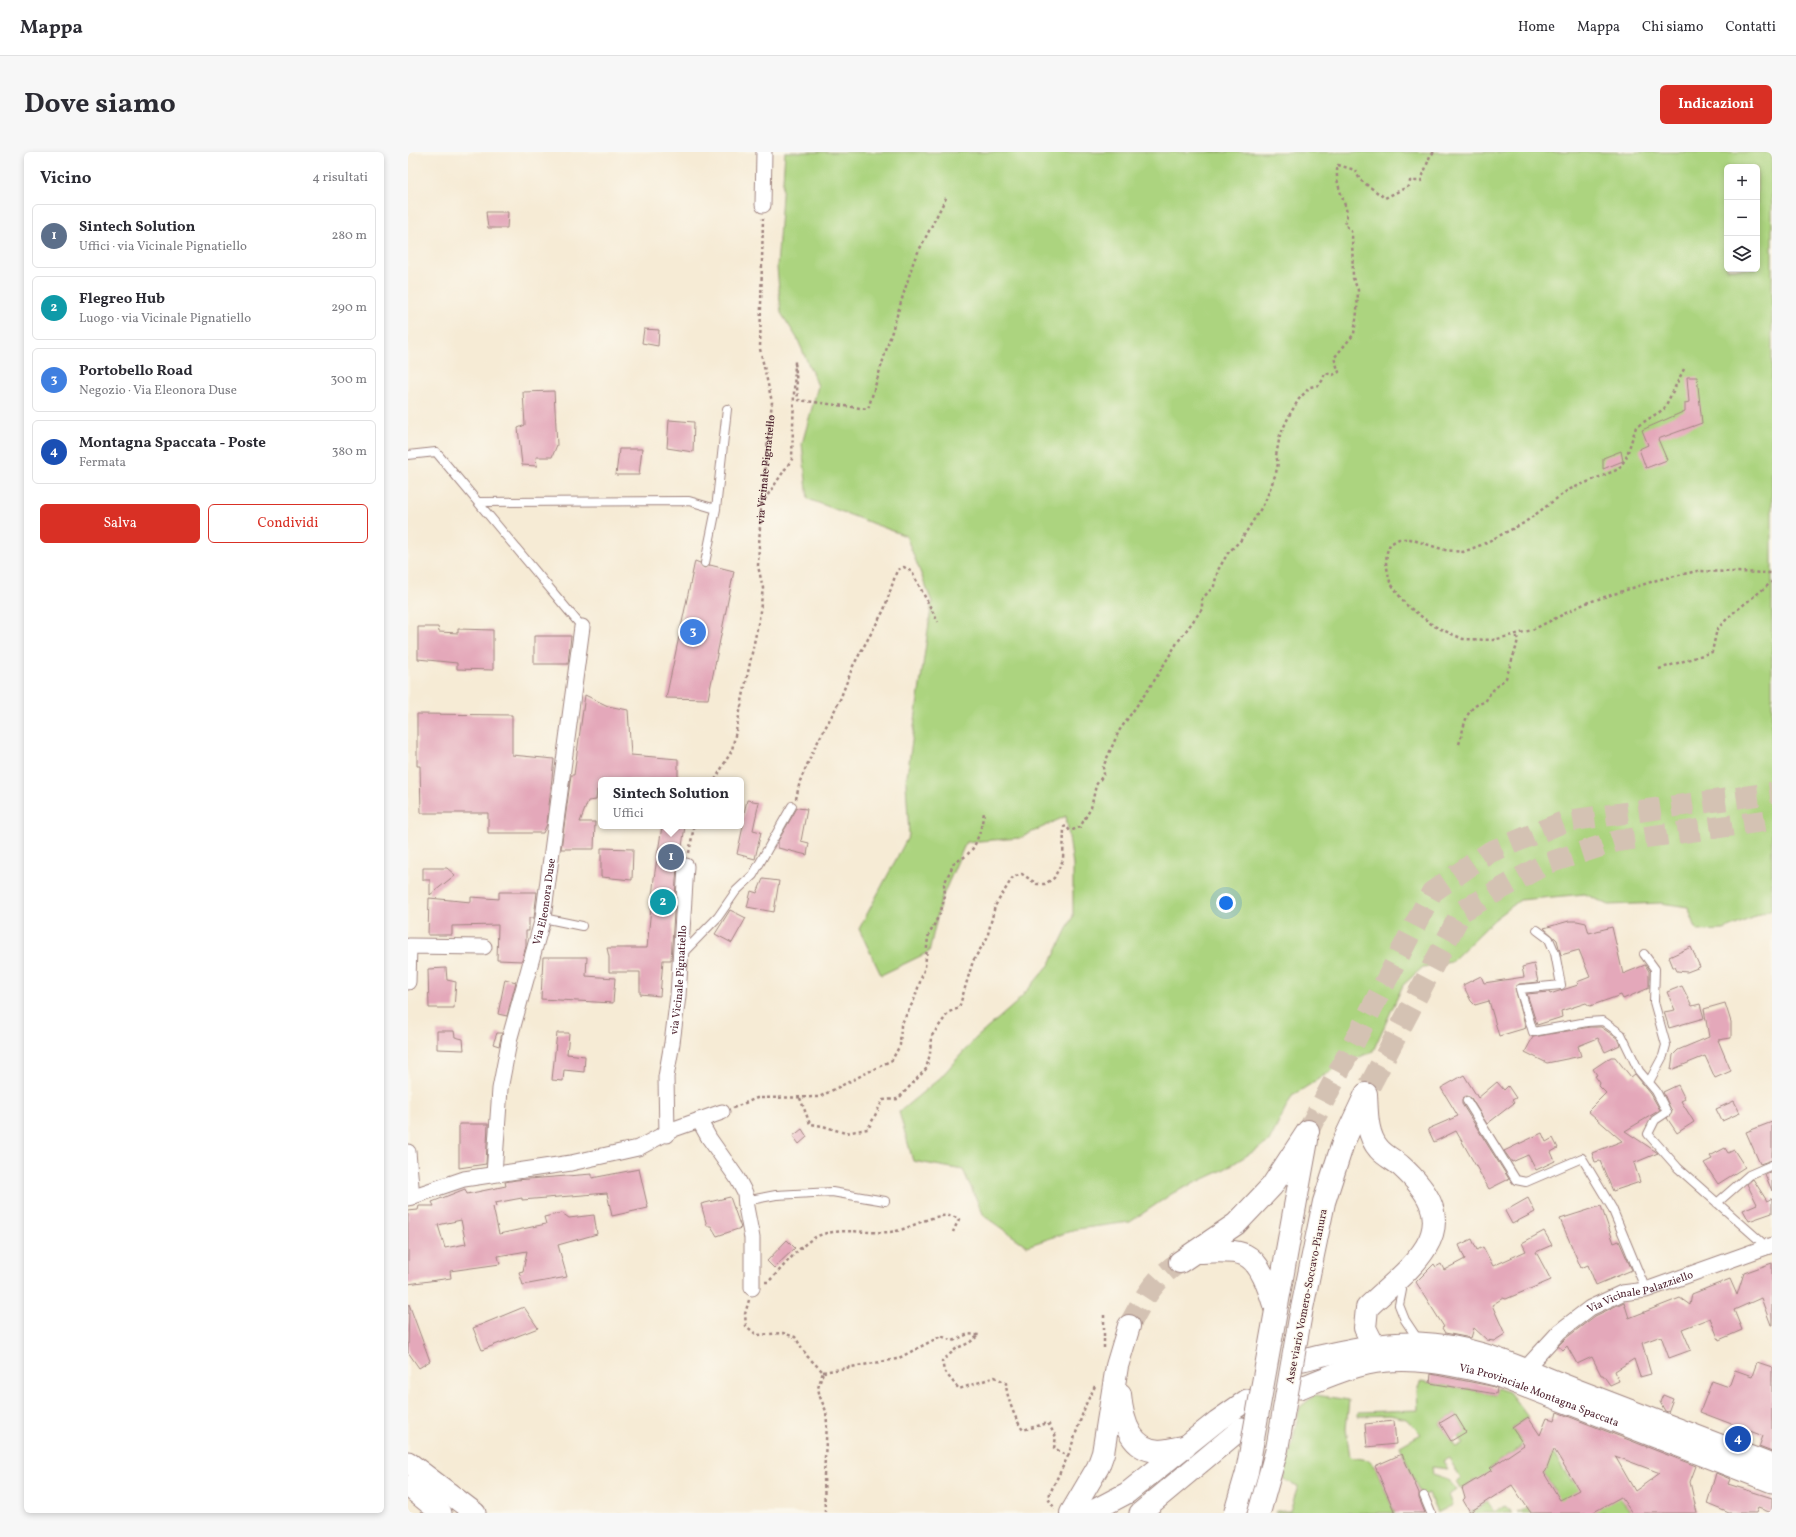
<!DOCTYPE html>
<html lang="it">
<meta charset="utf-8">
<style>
body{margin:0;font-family:Vollkorn,serif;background:#f7f7f7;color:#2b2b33}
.controls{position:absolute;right:12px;top:12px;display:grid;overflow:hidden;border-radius:6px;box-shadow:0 2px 6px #0003}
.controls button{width:36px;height:36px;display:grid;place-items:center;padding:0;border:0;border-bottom:1px solid #e1e1e2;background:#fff;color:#2b2b33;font:20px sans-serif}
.you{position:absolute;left:818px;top:751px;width:14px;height:14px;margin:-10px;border:3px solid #fff;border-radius:50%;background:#1a73e8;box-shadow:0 0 0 6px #1a73e833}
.badge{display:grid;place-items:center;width:26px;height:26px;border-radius:50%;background:#d93025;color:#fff;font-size:13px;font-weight:700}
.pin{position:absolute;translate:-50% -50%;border:2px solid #fff;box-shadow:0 1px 4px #0006}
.popup{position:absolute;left:190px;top:625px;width:146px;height:52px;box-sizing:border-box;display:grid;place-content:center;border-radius:6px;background:#fff;filter:drop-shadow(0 1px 3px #0005);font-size:13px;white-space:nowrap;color:#7c7c81}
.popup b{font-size:15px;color:#2b2b33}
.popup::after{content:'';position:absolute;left:50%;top:100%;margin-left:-8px;border:8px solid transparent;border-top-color:#fff}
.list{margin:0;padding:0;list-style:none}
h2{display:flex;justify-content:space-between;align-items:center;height:52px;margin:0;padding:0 16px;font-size:17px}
h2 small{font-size:13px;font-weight:400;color:#7c7c81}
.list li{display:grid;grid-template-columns:26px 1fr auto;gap:12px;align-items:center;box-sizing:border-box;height:64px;margin:0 8px 8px;padding:0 8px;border:1px solid #e1e1e2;border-radius:6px}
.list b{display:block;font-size:15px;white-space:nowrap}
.list p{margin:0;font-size:13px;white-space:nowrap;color:#7c7c81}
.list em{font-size:13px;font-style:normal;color:#7c7c81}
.actions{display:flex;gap:8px;padding:12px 16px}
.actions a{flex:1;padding:9px 0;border:1px solid #d93025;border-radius:6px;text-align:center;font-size:14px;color:#d93025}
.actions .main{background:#d93025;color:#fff}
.icon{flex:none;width:22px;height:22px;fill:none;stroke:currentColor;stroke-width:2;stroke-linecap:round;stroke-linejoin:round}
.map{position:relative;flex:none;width:1364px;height:1361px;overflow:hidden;border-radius:6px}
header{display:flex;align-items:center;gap:24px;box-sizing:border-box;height:56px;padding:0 20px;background:#fff;border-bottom:1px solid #e1e1e2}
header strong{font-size:19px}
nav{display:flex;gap:22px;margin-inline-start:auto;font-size:14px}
.intro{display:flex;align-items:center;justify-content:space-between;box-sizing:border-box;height:96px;padding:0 24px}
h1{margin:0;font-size:28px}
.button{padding:10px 18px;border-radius:6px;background:#d93025;color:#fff;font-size:14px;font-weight:700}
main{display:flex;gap:24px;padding:0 24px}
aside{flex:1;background:#fff;border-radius:6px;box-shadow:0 2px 6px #0003}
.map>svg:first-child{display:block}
.green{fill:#acd47f;stroke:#7b7a55;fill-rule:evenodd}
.building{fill:#e4a8ba;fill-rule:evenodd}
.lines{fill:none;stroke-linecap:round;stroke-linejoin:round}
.highway-tunnel{stroke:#d4c2b3;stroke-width:22;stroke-dasharray:22 11;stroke-linecap:butt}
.lane-casing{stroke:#a08580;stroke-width:10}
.street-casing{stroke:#a08580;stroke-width:17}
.secondary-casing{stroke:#a08580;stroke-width:23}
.highway-casing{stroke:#a08580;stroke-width:24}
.path{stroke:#a08580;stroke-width:2.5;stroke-dasharray:3 3;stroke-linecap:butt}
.lane{stroke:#fff;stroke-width:8}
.street{stroke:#fff;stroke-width:15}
.secondary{stroke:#fff;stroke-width:21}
.highway{stroke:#fff;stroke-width:22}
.highway-bridge-casing{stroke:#a08580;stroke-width:24;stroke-linecap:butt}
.highway-bridge{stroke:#fff;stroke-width:22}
.labels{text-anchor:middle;stroke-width:3;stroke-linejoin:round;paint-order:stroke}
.street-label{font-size:11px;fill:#4a1f2b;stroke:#fbf7ec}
</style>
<header>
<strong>Mappa</strong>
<nav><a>Home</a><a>Mappa</a><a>Chi siamo</a><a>Contatti</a></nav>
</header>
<div class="intro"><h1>Dove siamo</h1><a class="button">Indicazioni</a></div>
<main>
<aside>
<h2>Vicino<small>4 risultati</small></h2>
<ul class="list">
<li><span class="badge" style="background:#5c6f8a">1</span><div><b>Sintech Solution</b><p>Uffici · via Vicinale Pignatiello</p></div><em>280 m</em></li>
<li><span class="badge" style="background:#0f9aa8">2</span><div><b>Flegreo Hub</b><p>Luogo · via Vicinale Pignatiello</p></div><em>290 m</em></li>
<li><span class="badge" style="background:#3f7fe0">3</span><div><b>Portobello Road</b><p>Negozio · Via Eleonora Duse</p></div><em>300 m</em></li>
<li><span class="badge" style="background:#1a4fb4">4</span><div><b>Montagna Spaccata - Poste</b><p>Fermata</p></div><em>380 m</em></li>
</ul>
<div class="actions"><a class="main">Salva</a><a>Condividi</a></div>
</aside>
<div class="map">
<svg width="1364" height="1361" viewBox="0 0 1364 1361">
<rect width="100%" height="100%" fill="#fbf7ec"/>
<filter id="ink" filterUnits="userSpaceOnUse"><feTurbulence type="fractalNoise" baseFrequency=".025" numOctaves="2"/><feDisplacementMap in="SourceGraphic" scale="8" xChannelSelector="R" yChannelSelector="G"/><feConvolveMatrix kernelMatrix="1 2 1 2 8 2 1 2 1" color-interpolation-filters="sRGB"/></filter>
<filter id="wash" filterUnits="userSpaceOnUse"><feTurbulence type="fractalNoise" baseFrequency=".012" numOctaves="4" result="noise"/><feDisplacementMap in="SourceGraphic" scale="16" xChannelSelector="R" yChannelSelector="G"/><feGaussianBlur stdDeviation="0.9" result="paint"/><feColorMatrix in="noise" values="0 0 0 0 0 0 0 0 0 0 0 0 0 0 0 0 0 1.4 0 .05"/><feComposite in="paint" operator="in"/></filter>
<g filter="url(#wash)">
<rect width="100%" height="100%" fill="#f6ebd5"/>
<path class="green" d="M377 0H1364V757L1316 778 1289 779 1280 755 1253 751 1201 753 1177 742 1112 748 1086 768 1043 810 1015 815 995 833 965 899 929 915 884 944 861 990 815 1018 765 1041 722 1070 669 1077 619 1094 576 1064 555 1018 505 1009 491 960 532 926 567 887 608 851 642 812 665 764V713L658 664 612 686 558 690 533 748 521 800 473 823 451 777 501 683 498 631 524 450 498 384 400 347 394 292 410 234 389 186 373 161 369 115ZM1319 15H1349V117H1319Z
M1013 1229 1087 1242 1089 1236 1101 1240 1120 1265 1104 1276 1115 1291 1112 1295 1082 1316 1097 1337 1085 1344 1067 1328 1052 1337 1048 1330 1053 1327 1041 1306 1035 1309 1040 1317 1024 1315 1025 1323 1040 1328 1048 1338 1041 1343 1045 1353 1029 1361 1020 1341 1013 1344 992 1294 1013 1282 998 1267 982 1263 950 1264V1260L1010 1258 1009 1238ZM1047 1262 1058 1280 1050 1285 1055 1292 1048 1296 1032 1271Z
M907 1243 941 1248 938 1277 942 1305 961 1308 967 1314 987 1361H867L868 1359H882L890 1334 876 1328 892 1255Z
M1137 1289 1163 1329 1168 1327 1208 1341 1224 1361H1109L1147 1339 1136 1321Z
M1080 1350 1086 1360 1097 1354 1105 1361H1062Z"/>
<g id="blocks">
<path class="building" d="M78 60H100L99 76H80Z
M236 177 251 178 250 194 234 191Z
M1279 225H1289L1294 271 1250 287 1259 308 1238 316 1231 297 1240 293 1234 278 1277 259V251L1281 250Z
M146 239 149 293 144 305H128L129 314 114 313 110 276 117 273 115 240Z
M261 268 286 270 285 300 259 296Z
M211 297H234L231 323H208Z
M1213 299 1215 309 1195 317V306Z
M287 409 292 411 296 416 302 413 326 419 300 547 258 546Z
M10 475H30L31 480 50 481V477L85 478V518L49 517V511L10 507Z
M126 484H163L160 512H126Z
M177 543 200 554 220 558 223 603 270 607V628H193V640L189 638 188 648 180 649 172 670H187L186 697H153L163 623H166Z
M9 562 104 563V603L146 607 139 672 135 681H80V661H13L12 614H9Z
M339 648 351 650 345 678 353 680 347 707 329 702 336 670H334Z
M389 656 399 657 393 689 401 691 399 703 370 696V689Z
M254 674H277L272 708 269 713 263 808H255L252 844 232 842V820H201V805L199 796H239L246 726Z
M193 696 225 697 224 728 193 725Z
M15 716H39L47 723 22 743V728H15Z
M355 727 371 729 366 760 339 755 343 739 349 741Z
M91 740H129L126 766H121V779H118V794L114 809 89 808 90 773 44 774V783H20L21 746 63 750V745L91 747Z
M322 758 338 766 324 791 307 782Z
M1161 769H1169L1178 771 1181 781 1204 775 1215 822 1237 813 1241 819V836L1215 847 1213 843 1182 854 1178 851 1153 859 1154 865 1129 873 1119 842 1141 840 1142 842 1170 833 1169 830 1182 825 1171 798 1153 803 1149 788 1136 776Z
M1283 795 1292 815 1279 820 1269 819 1267 815H1265L1261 805Z
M135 805H179L178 824 207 826 205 851 133 847Z
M1126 812 1130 830 1111 832 1107 836 1118 876 1091 884 1081 849 1067 853 1063 849 1055 833 1073 824 1076 831 1116 825 1114 815Z
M38 816 39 828 48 830 46 856H21L20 817Z
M97 827 108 830 99 864 90 862Z
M1274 834 1284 854 1292 852 1296 866 1261 876 1256 860 1267 858 1259 840Z
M1317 851 1323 870V886L1310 888 1323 919 1307 926 1297 904 1263 918 1265 903 1270 898 1301 885 1296 857Z
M1182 875H1193L1209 886 1212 893 1197 900 1190 886 1170 894 1173 904 1139 911 1117 900 1125 885Z
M29 879H46L47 885 55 887 56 898 29 897Z
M89 881H94L91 894 85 892Z
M149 881H161L159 902 177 904 176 920 156 918 155 929 144 928Z
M1203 905H1207L1223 925 1227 922 1243 942 1252 958 1217 979 1250 1001 1226 1011 1232 1030 1205 1039 1192 1009 1187 1010 1184 1001 1214 989 1180 959 1198 941 1191 934 1192 931 1187 924 1189 923 1185 917Z
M1056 923 1070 946 1089 930 1096 938 1100 934 1108 946 1104 948 1106 951 1079 972 1063 946 1058 944 1054 947V952L1101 1027 1081 1037 1048 979 1026 990 1020 977 1050 964 1033 936Z
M1270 933 1277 947 1273 949 1286 970 1269 981 1259 966 1264 960 1255 940Z
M1326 949 1332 961 1314 969 1308 957Z
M1364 970V1008L1352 1012 1338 980Z
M51 972H80L78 1012 51 1016Z
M394 977 399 985 391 992 385 984Z
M1134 981 1138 990 1145 986 1150 996 1143 1000 1147 1009 1128 1018 1120 1003 1104 1010 1096 999Z
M1317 996 1320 1001 1326 998 1337 1015 1310 1032 1296 1011 1304 1007 1302 1004Z
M231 1017 240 1056 204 1064 199 1041 114 1048V1046L87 1051 88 1054 85 1055 91 1082 138 1072 136 1065 154 1061 161 1066 186 1063 189 1082 150 1093 159 1125 115 1133 111 1120 115 1119 119 1099 90 1104 92 1112 42 1119 43 1126 0 1132V1059L10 1058 11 1054H26L24 1050 57 1037 59 1042 98 1034 97 1030 108 1028 184 1022V1026ZM53 1068 58 1092 37 1096 30 1073Z
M1364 1019V1039L1357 1022Z
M1345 1027 1359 1049 1364 1046V1061L1341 1069 1335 1058 1349 1052 1339 1032Z
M322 1045 333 1076 309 1084 303 1074H299L293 1052Z
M1120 1046 1127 1060 1104 1072 1097 1059Z
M1193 1054 1206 1091 1211 1089 1224 1118 1188 1133 1180 1113 1173 1116 1152 1067Z
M1136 1079 1144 1093 1128 1100 1143 1128 1098 1147 1095 1146 1084 1153 1097 1182 1086 1189 1079 1188 1066 1176 1063 1186 1037 1181 1034 1176 1036 1175 1008 1130 1026 1112 1028 1115 1033 1112 1036 1118 1057 1107 1051 1093 1064 1087 1069 1098 1075 1095 1085 1114 1118 1099 1114 1091Z
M379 1088 387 1096 366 1116 359 1109Z
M1364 1111V1173H1363L1353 1146 1326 1158 1334 1178 1311 1188 1302 1166 1274 1177 1283 1198 1261 1206 1253 1184 1234 1191 1243 1222 1232 1225 1226 1207 1207 1219 1211 1229 1202 1233 1195 1223H1193L1184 1205 1169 1212 1159 1194 1155 1198 1150 1194 1158 1186 1187 1164 1216 1150 1221 1166 1272 1146 1282 1153 1284 1142 1322 1127 1329 1143 1336 1121Z
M1 1152 22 1209 11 1216 0 1200Z
M116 1155 130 1176 74 1198 65 1176Z
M1349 1210 1364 1215V1300L1351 1295 1355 1284 1292 1260 1304 1229 1321 1235 1327 1218 1344 1224Z
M1023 1222 1083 1234 1089 1236 1088 1242 1022 1231Z
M1255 1243 1265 1247 1260 1260 1257 1259 1252 1250Z
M1149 1260 1288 1314 1282 1330 1289 1361H1224L1213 1345 1184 1361H1123L1104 1333 1062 1360 1055 1348 1057 1346 1054 1336 1084 1318 1082 1316 1116 1293 1104 1276 1120 1265 1132 1283 1139 1266 1147 1268ZM1146 1297 1171 1338 1152 1348 1136 1321 1138 1319ZM1207 1304 1252 1321 1227 1339Z
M1047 1262 1058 1280 1043 1289 1032 1271Z
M986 1269 988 1292 959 1295 957 1272Z
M994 1302 1011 1341V1346L1017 1361H987L967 1314Z
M1308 1321 1322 1327 1320 1332 1364 1346V1361L1350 1356 1348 1361H1321L1299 1352Z"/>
</g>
</g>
<g filter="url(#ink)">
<use href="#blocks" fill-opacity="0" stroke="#a08580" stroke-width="1"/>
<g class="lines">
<path class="highway-tunnel" d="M962 933 1054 759 1137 712 1209 689 1364 668
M900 979 1024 740 1082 700 1158 669 1364 641
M721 1174C734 1149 747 1125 772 1110"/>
<g class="lane-casing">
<path id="lane" d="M0 303 28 300 174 475
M70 350 281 349 308 357 319 257
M297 411 308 357
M135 766 174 774
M1129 778 1141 787 1147 801 1153 833 1112 837 1125 880 1179 870 1195 869 1213 882 1231 919 1248 939 1259 960 1247 968 1240 982 1270 1016 1359 1095
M274 802 310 765 328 739 345 723 384 654
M1236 802 1247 817 1246 850 1258 893 1255 904 1241 930
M1059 949 1108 1028 1118 1030 1174 1006 1204 1056 1238 1138
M337 1049 368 1043 424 1040 477 1049
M1309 1051 1341 1023 1364 1013
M994 1138 991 1153 997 1168 1011 1189
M1016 1344 1023 1361"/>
</g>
<g class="street-casing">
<g id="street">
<path d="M355 53 356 0"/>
<path d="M0 830 1 794 76 795"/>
<path d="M291 968 301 986 329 1026 337 1041 338 1055 344 1086V1136"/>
<path id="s2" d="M259 983 258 925 264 891 270 844 278 714"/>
<path d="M0 1000 4 1045"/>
<path id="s3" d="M86 1022 92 937 102 885 135 766 174 475"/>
<path d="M0 1046 56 1027 163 1011 230 996 266 977 314 960"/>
<path id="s4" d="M1118 1216 1152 1179 1182 1156 1214 1141 1238 1138 1364 1093"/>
</g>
</g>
<g class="secondary-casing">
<g id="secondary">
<path d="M895 1208C934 1199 970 1190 1011 1191 1069 1193 1112 1216 1164 1236 1230 1262 1297 1287 1364 1313"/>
<path id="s5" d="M892 1236C914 1227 936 1217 959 1212 1002 1203 1046 1213 1087 1223L1364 1330"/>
<path d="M0 1310 67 1361"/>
<path d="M0 1334 33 1361"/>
<path d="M681 1361 719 1341 809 1269 839 1248"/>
<path d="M732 1361 834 1276"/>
</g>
</g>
<g class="highway-casing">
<path id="highway" d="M958 942C959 959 958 983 971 997 977 1004 986 1008 993 1014 1017 1036 1038 1062 1018 1095 1004 1118 978 1137 959 1156L957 1176 965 1192
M787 1100C801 1100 825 1097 837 1103 854 1111 862 1140 867 1156
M772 1110 828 1072 864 1034 900 979
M868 1159 899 988
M893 1161 916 1050 935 991 958 942
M712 1242C714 1266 721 1299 752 1299 760 1298 769 1296 777 1295
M663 1361 690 1315 695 1301 709 1214 721 1174"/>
</g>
<g class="path">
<path d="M1276 217 1256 257 1228 275 1218 306 1211 317 1160 338 1116 371 1073 393 1055 400 1037 398 1002 387H991L982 392 979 400 978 411 982 430 997 452 1026 474 1055 487 1085 488 1124 478 1178 451 1249 428 1289 419 1364 421"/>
<path d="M353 353 384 307 387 209 390 248 460 257 506 108 539 44"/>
<path d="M1251 517 1304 500 1309 477 1325 461 1364 430"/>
<path d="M1051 592C1057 575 1056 554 1077 550L1083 540 1098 526 1108 496 1110 487 1107 482"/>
<path id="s1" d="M307 628 324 598 351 467 355 436 350 414 353 353 364 250 352 197 355 66"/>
<path d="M388 647 392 629 406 597 431 550 445 514 476 458 489 418 496 415 504 420 530 470"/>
<path d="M281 701 286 674"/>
<path d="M392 946 402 972 415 974 437 981 460 977 475 948 490 947 518 917 522 902 523 885 541 860 551 856 565 809 579 786 587 754 605 725 614 722 629 732H637L646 726 655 708 656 675 658 674 662 679 672 675 683 656 688 633 696 622 695 615 711 579 746 529 769 491 794 457V447L806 434 810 418 820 401 833 388 857 350 868 321 870 311 868 304 872 283 882 262 891 247 902 235 911 233 914 229 917 221 925 223 931 220 926 206 946 182 949 160 950 138 945 126 944 82 942 77 937 73C938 69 940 62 938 57 934 42 926 29 930 13L947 18 952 28 977 46 1001 34 1002 29H1013L1022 4 1026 0"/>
<path d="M325 956 349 946 411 945 484 908 492 893 493 873 506 848 517 815 520 785 533 759 537 743 536 732 546 711 558 704 566 695 572 680 576 661"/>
<path d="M357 1130H360C374 1117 390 1095 406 1086 426 1074 459 1082 481 1080 503 1079 530 1055 551 1067L545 1080"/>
<path d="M341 1148 337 1162 338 1174 349 1183 375 1181 387 1185 399 1204 415 1220 410 1236 412 1245 418 1259 419 1272 416 1323 417 1361"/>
<path d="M696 1196V1160"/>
<path d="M415 1220 489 1207 533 1184 545 1189 560 1182 571 1183 561 1191 549 1196 534 1209 536 1219 551 1237 587 1225 598 1231C598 1243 607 1268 615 1278L640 1271 648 1285 646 1296 660 1304 642 1341 641 1348 647 1357"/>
<path d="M660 1304 678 1252 687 1234"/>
</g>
<use href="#lane" class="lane"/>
<use href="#street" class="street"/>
<use href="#secondary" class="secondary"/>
<use href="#highway" class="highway"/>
<g class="highway-bridge-casing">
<path id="highway-bridge" d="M827 1361 839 1320 868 1159
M851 1361 869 1297 893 1161"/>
</g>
<use href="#highway-bridge" class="highway-bridge"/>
</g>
</g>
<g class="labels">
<g class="street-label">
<text dy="4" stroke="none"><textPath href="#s1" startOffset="319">via Vicinale Pignatiello</textPath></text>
<text dy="4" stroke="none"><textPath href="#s3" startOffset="278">Via Eleonora Duse</textPath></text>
<text dy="4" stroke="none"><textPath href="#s2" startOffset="156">via Vicinale Pignatiello</textPath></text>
<text dy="4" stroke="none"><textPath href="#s4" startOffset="141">Via Vicinale Palazziello</textPath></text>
<text transform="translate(898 1144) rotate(-79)" y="4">Asse viario Vomero-Soccavo-Pianura</text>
<text dy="4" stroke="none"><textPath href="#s5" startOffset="249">Via Provinciale Montagna Spaccata</textPath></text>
</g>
</g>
</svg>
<div class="controls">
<button>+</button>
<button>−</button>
<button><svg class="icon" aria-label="layers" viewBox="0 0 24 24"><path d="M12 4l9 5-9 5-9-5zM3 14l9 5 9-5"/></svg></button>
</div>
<div class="you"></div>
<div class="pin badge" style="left:263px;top:705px;background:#5c6f8a">1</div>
<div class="popup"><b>Sintech Solution</b>Uffici</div>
<div class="pin badge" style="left:255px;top:750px;background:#0f9aa8">2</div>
<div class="pin badge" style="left:285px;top:480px;background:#3f7fe0">3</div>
<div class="pin badge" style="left:1330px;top:1287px;background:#1a4fb4">4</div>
</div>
</main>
